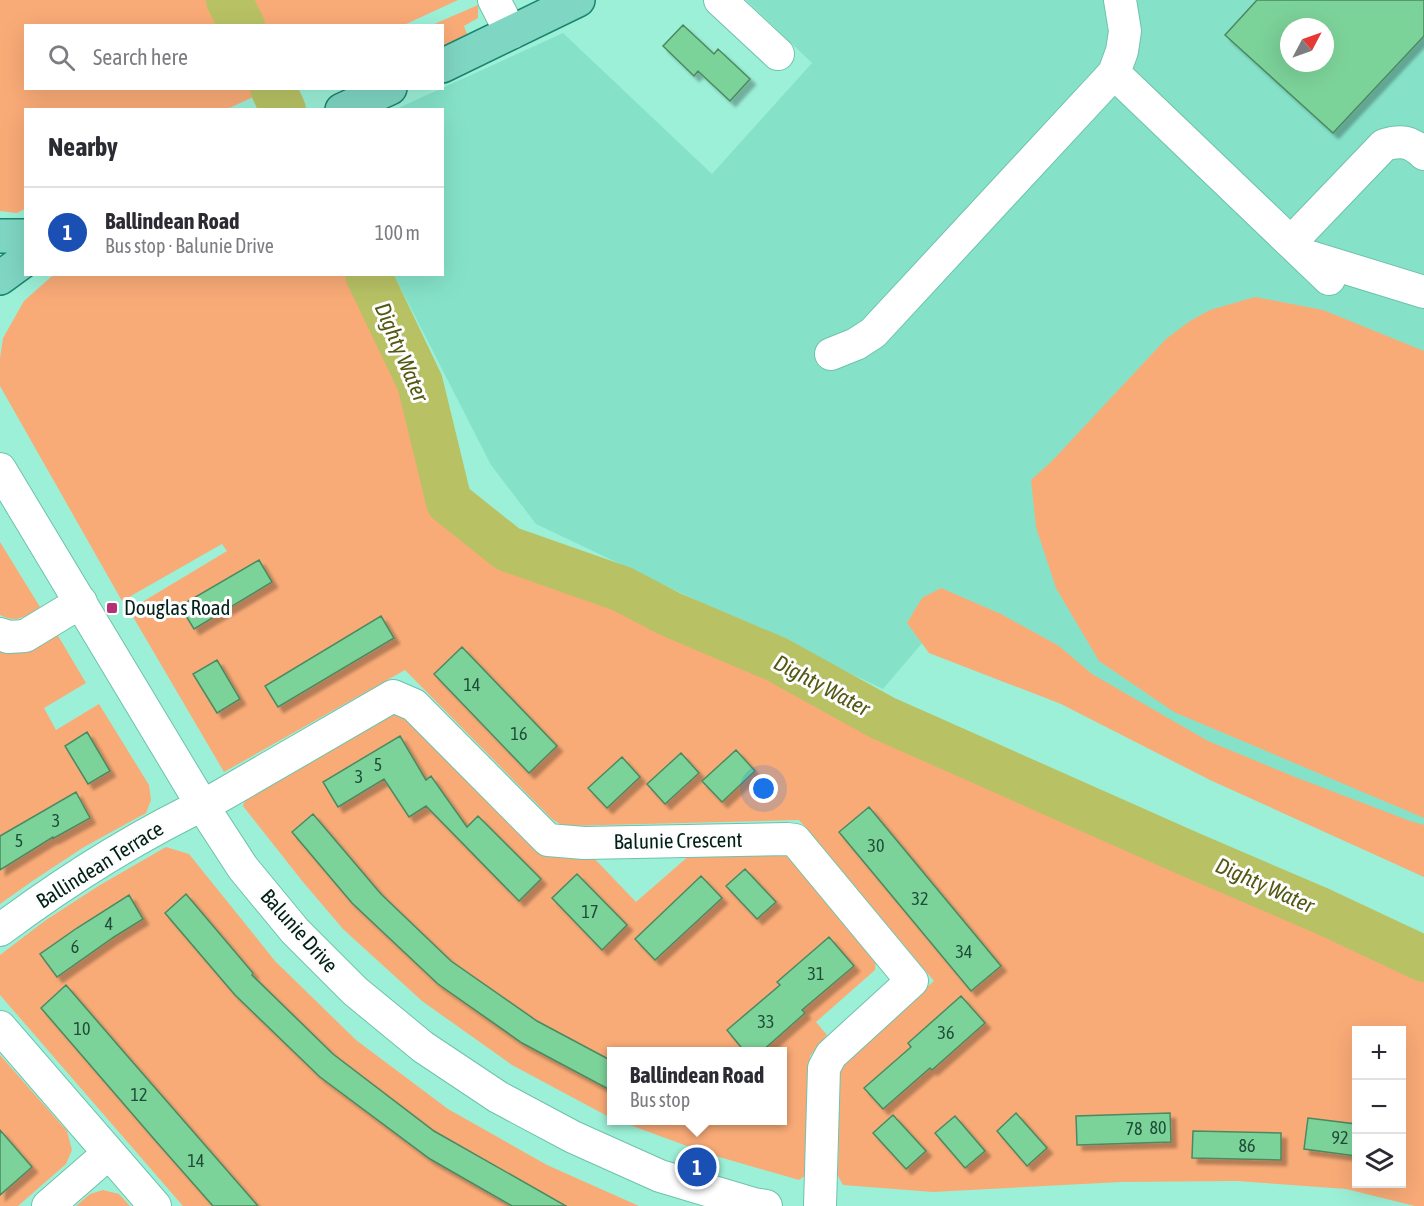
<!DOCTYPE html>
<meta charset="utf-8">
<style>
body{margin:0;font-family:"Asap Condensed",sans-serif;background:#f7f7f7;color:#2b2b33}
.controls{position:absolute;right:18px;bottom:18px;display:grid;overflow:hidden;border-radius:0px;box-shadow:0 6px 24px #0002}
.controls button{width:54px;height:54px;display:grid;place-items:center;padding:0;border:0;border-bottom:2px solid #e1e1e2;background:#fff;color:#2b2b33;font:30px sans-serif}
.compass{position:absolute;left:1280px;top:18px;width:54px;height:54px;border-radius:50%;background:#fff;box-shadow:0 6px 24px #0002;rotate:49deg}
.you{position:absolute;left:764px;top:789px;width:21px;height:21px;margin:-15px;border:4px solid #fff;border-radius:50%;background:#1a73e8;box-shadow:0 0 0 9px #1a73e833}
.badge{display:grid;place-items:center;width:39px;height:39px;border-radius:50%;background:#b63074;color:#fff;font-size:20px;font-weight:700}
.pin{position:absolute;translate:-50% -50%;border:3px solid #fff;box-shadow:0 2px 6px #0006}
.popup{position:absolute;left:607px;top:1047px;width:180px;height:78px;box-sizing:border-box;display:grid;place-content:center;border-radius:0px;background:#fff;filter:drop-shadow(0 2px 4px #0005);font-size:20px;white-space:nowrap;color:#7c7c81}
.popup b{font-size:22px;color:#2b2b33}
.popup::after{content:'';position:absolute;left:50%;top:100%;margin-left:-12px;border:12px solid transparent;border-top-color:#fff}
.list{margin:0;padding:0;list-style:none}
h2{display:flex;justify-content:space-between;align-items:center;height:78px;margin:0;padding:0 24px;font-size:26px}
h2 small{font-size:20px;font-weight:400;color:#7c7c81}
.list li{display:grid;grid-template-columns:39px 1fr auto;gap:18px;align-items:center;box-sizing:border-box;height:90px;padding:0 24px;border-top:2px solid #e1e1e2}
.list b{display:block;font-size:22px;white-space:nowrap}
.list p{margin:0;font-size:20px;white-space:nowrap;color:#7c7c81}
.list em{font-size:20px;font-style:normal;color:#7c7c81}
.icon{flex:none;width:33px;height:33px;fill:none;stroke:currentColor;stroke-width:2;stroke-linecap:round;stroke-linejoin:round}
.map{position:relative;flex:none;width:1424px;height:1206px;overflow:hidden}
.search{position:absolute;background:#fff;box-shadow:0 6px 24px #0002;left:24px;top:24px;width:420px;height:66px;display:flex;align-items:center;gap:15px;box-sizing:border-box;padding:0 21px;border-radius:0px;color:#7c7c81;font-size:22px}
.panel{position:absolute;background:#fff;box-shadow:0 6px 24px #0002;left:24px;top:108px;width:420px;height:168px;border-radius:0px}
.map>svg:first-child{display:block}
.built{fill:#85e2c9;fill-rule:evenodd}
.green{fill:#f9ab77;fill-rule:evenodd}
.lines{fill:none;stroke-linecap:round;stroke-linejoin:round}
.river{stroke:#b8c264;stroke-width:46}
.building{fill:#7bd399;stroke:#4c8961;stroke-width:1.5;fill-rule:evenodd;filter:url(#shadow)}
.minor-casing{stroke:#6fc2ab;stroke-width:34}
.major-casing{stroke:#1b846d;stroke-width:36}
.minor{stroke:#fff;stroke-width:32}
.major{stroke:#7fd6c3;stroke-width:33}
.poi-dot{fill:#b63074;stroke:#fdfdfd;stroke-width:2}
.labels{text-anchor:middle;stroke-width:6;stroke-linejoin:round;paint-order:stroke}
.number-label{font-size:18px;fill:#1f4d38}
.poi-label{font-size:21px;fill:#002018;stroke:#fdfdfd;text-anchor:start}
.street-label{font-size:21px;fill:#002018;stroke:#fdfdfd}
.water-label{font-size:22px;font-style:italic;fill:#535813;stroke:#fdfdfd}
</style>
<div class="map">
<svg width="1424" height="1206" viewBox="0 0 1424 1206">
<defs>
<filter id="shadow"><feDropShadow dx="5.5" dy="5.5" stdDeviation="1.5" flood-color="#0004"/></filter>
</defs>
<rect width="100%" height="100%" fill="#9cf0d7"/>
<path class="built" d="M746 0H1424V840L923 642 883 689 536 524 491 465 394 275 442 274V110H394L563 33 712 174 812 63ZM1289 27H1325V63H1289Z"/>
<path class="green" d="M0 0H458L404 25 26 26V88L271 89 227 109 26 110 25 209 17 213 0 211Z
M478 5V18L464 26 467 34 443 46 442 26 432 25Z
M56 275H357L432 430 449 502 508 549 623 589 670 614 776 659 883 718 1187 853 1322 911 1424 959V1206H1415L1346 1189 1236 1181 1121 1182 933 1192 843 1185 838 1176 840 1069 844 1059 934 981 799 820 564 826 553 820 405 670 224 772 129 610 227 551 222 544 122 601 0 386V358L3 338 24 301 51 277ZM1356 1030H1402V1184H1356Z
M1255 297 1323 310 1424 351V818L1174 712 1099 661 1056 588 1036 527 1031 480 1052 461 1166 339 1190 321 1210 310Z
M0 542 40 607C26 616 17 624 0 615Z
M941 588 1001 614 1059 646 1092 674 1208 741 1295 777 1410 821 1424 825V877L1210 780 1061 704 929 653 907 623 922 598Z
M54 629 86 683 44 708 56 730 99 704 149 785 151 800 146 813 84 847 31 882 0 904V645Z
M399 713 590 854 636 902 691 854 786 853 876 960 875 970 816 1022 827 1035 810 1056 806 1175 799 1180 709 1154 619 1121 783 1120V1052H612L611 1118 512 1065 422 1001 343 929 303 882 243 806 245 800 305 763 389 714Z
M166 847 189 854 275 961 356 1040 448 1109 547 1165 639 1206H183L0 995V955L46 920 100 885Z
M0 1055 67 1131 72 1150 66 1164 18 1206H0Z
M103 1190 119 1194 130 1206H76L90 1194Z"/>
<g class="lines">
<path class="river" d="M229 0 242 26
M273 88 283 110
M368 274 420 383 449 502 508 549 622 589 670 614 776 659 883 718 1187 853 1322 911 1424 959"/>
</g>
<path class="building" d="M1257 0H1424V36L1333 133 1225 35ZM1289 27H1325V63H1289Z
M683 25 714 54 718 49 750 79 730 101 698 71 694 76 663 46Z
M259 560 272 582 194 629 180 606Z
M381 616 394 638 278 707 265 686Z
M462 647 557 746 529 773 434 674Z
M217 660 240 699 217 713 193 674Z
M87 732 110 771 88 784 65 746Z
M400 736 426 780 431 776 467 827 478 816 541 879 519 901 426 806 409 817 384 779 338 807 323 782Z
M736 750 755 771 722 802 702 781Z
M681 753 699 773 665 804 647 784Z
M622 757 640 777 607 808 588 788Z
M76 792 90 818 54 838 53 837 0 870V836Z
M869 807 1001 966 971 991 839 832Z
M313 814 381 894 451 961 537 1021 612 1061V1091L522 1043 438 984 352 903 292 832Z
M745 869 776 902 757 919 726 886Z
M577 874 627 925 602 950 552 898Z
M701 876 722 898 655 960 635 939Z
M186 894 253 973 252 975 333 1054 434 1131 566 1206H512L430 1159 320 1077 235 995 165 913Z
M129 895 143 919 114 937 57 977 40 954 77 928Z
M829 937 854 966 802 1010 805 1013 761 1052H745L727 1030 780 985 777 982Z
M66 985 123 1051 258 1206H213L154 1139 41 1008Z
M961 996 985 1023 932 1070 930 1068 883 1109 864 1088 911 1047 908 1043Z
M1016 1113 1047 1148 1027 1166 997 1131Z
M1170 1113 1171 1142 1077 1145 1076 1116Z
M893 1115 926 1151 906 1169 873 1133Z
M955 1116 985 1151 965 1168 935 1133Z
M1308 1118 1356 1124V1156L1304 1149Z
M0 1130 32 1167 0 1195Z
M1193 1131 1281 1133V1160L1192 1158Z"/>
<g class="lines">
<g class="minor-casing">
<path id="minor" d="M494 0 511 33
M720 0 778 54
M1114 73 1329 279
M1291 242 1384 145C1401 140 1411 141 1424 154
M1307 256 1424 292
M831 354 856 344 873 333 1114 73 1122 51 1125 31 1120 0
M0 469 202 805 243 868 295 931 355 991 423 1047 498 1097 573 1137 660 1176 754 1204 766 1206
M0 634 8 637 25 636 81 602
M0 930C68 879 140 834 217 798L393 696 414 705 548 840 584 843 787 839 795 840 912 981 831 1055 824 1068 820 1206
M0 1027 155 1206
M48 1206 109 1153"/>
</g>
<g class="major-casing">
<path id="major" d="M442 66 578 0
M342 110 390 88
M0 236H26
M0 278 26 259"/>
</g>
<use href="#minor" class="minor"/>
<use href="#major" class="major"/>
</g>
<rect class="poi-dot" x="106" y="602" width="12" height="12" rx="3"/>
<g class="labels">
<g class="number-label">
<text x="472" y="691">14</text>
<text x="519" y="740">16</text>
<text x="378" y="771">5</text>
<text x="359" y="783">3</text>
<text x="56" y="827">3</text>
<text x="19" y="847">5</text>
<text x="876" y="852">30</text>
<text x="920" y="905">32</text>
<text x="590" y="918">17</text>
<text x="109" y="930">4</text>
<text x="75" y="953">6</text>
<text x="964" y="958">34</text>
<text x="816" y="980">31</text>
<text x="766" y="1028">33</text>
<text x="82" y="1035">10</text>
<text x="946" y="1039">36</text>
<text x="139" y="1101">12</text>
<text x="1158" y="1134">80</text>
<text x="1134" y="1135">78</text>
<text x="1340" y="1144">92</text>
<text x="1247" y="1152">86</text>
<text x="196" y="1167">14</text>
</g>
<g class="poi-label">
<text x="124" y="615">Douglas Road</text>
</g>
<g class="street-label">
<text transform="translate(678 841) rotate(-1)" y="7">Balunie Crescent</text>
<text transform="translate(100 865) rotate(-32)" y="7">Ballindean Terrace</text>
<text transform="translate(299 931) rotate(48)" y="7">Balunie Drive</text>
</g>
<g class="water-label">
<text transform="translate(402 352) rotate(67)" y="8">Dighty Water</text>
<text transform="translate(822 685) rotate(28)" y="8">Dighty Water</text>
<text transform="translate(1265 885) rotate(24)" y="8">Dighty Water</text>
</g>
</g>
</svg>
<div class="controls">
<button>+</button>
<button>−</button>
<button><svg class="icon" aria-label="layers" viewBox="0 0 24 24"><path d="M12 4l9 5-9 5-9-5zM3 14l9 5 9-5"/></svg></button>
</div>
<svg class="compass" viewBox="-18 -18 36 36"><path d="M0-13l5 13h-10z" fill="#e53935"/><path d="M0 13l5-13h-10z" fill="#7c7c81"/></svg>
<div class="you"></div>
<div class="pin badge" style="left:697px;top:1167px;background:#1a4fb4">1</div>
<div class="popup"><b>Ballindean Road</b>Bus stop</div>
<div class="search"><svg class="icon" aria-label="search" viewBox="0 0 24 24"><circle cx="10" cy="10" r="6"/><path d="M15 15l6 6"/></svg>Search here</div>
<section class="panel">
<h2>Nearby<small></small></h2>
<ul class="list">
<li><span class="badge" style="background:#1a4fb4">1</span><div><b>Ballindean Road</b><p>Bus stop · Balunie Drive</p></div><em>100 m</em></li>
</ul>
</section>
</div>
